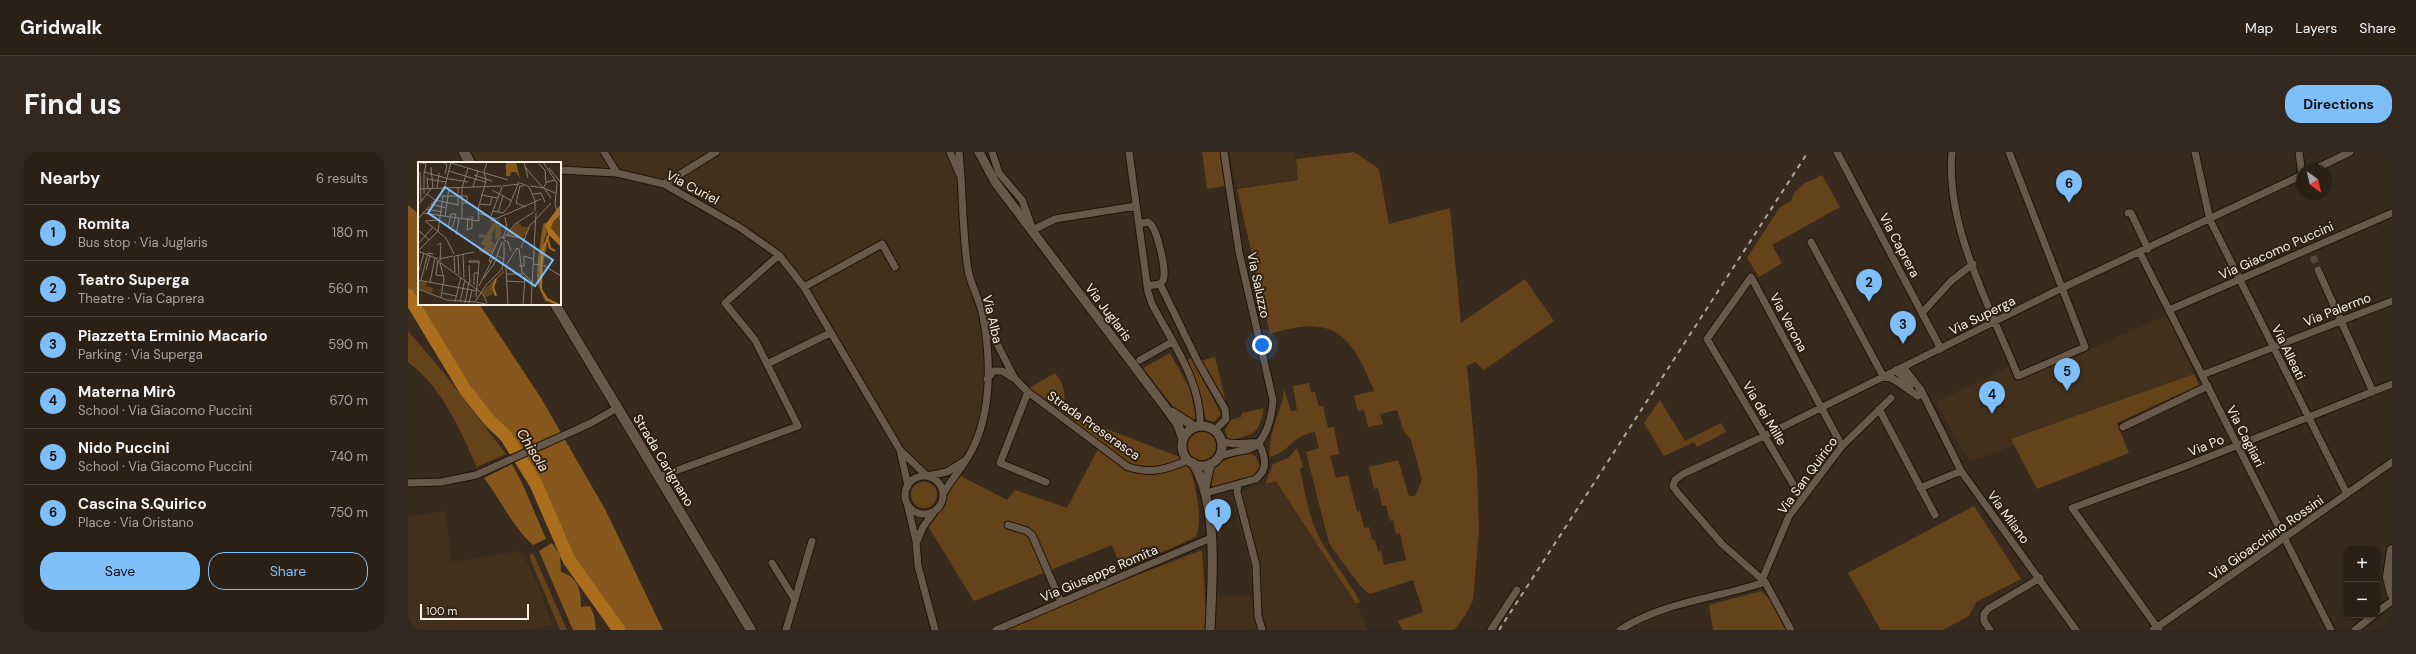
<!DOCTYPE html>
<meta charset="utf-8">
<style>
body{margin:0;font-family:"DM Sans",sans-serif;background:#32281f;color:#f1f3f6}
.controls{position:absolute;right:12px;bottom:12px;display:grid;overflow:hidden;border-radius:8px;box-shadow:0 1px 3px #0004}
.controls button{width:36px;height:36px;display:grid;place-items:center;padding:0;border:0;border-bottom:1px solid #463e35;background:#2a2016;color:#f1f3f6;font:20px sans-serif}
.compass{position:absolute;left:1888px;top:12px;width:36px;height:36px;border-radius:50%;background:#2a2016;box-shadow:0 1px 3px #0004;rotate:146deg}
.scale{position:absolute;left:12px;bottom:10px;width:109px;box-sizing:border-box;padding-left:4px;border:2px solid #faf1e8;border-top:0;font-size:11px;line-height:14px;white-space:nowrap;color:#faf1e8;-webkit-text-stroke:3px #2e2113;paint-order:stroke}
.you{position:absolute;left:854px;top:193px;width:14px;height:14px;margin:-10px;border:3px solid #fff;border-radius:50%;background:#1a73e8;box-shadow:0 0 0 6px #1a73e833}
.badge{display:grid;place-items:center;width:26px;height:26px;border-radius:50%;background:#7ebef9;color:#111;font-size:13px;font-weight:700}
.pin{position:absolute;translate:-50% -33px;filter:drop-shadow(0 1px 2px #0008)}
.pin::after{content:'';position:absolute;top:21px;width:14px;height:12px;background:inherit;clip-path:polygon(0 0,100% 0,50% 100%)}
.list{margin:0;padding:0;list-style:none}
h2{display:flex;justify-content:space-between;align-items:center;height:52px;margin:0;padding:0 16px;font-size:17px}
h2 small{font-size:13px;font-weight:400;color:#a5a3a1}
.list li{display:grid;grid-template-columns:26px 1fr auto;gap:12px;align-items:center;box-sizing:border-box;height:56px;padding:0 16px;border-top:1px solid #463e35}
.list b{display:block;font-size:15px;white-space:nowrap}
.list p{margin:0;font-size:13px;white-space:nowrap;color:#a5a3a1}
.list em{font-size:13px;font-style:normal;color:#a5a3a1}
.actions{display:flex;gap:8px;padding:12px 16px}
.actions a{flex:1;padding:9px 0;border:1px solid #7ebef9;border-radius:16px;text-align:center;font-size:14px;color:#7ebef9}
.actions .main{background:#7ebef9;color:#111}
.map{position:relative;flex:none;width:1984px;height:478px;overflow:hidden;border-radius:16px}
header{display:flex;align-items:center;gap:24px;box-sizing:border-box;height:56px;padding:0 20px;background:#2a2016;border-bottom:1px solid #463e35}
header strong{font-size:19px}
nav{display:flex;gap:22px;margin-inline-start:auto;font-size:14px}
.intro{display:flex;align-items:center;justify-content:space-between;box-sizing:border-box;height:96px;padding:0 24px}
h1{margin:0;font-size:28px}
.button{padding:10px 18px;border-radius:16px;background:#7ebef9;color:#111;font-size:14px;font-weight:700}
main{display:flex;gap:24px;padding:0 24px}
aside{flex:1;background:#2a2016;border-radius:16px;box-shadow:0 1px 3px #0004}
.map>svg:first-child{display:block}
.built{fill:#42301d}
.green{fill:#65431a}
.forest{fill:#86581e}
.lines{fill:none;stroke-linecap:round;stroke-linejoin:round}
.river{stroke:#ab6e1e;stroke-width:13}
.minor-tunnel{stroke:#55493b;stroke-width:7;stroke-dasharray:7 3.5;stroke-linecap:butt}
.minor-casing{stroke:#1f1306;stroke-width:9}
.tertiary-casing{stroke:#1f1306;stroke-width:11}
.secondary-casing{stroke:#1f1306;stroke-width:12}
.minor{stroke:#675849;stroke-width:7}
.tertiary{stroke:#675849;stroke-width:9}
.secondary{stroke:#675849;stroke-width:10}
.rail{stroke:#b1a69c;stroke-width:2;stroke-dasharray:5 5;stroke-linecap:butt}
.labels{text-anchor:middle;stroke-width:4;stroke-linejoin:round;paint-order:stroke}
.street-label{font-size:13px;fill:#faf1e8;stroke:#2e2113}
.water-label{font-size:14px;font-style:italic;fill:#f2e1d0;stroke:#2e2113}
.inset-river{fill:none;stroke:#ab6e1e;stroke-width:2}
.inset-road{fill:none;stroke:#867a6e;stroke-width:1}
.view{fill:#7ebef9;fill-opacity:0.15;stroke:#7ebef9;stroke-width:2}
.inset-edge{fill:none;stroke:#faf1e8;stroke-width:2}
</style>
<header>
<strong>Gridwalk</strong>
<nav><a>Map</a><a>Layers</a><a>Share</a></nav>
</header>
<div class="intro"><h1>Find us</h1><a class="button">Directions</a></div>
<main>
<aside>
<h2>Nearby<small>6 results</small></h2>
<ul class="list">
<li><span class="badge">1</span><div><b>Romita</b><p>Bus stop · Via Juglaris</p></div><em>180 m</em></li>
<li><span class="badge">2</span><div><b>Teatro Superga</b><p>Theatre · Via Caprera</p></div><em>560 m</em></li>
<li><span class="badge">3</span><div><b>Piazzetta Erminio Macario</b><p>Parking · Via Superga</p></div><em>590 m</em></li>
<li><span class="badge">4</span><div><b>Materna Mirò</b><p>School · Via Giacomo Puccini</p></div><em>670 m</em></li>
<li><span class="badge">5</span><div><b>Nido Puccini</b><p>School · Via Giacomo Puccini</p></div><em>740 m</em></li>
<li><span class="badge">6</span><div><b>Cascina S.Quirico</b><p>Place · Via Oristano</p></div><em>750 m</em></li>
</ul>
<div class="actions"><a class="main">Save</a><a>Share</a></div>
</aside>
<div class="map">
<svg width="1984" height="478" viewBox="0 0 1984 478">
<rect width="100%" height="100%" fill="#382b1d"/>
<path class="built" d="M56 0H542L554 28 560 120 575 162 581 206 571 278 558 308 539 320 519 324 492 298 396 135 371 103 290 50 229 25 152 18V11H62Z
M821 0H886L890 27 829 36Z
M1759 163 1786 222 1604 287 1607 293 1563 310 1549 289 1528 250 1601 215 1607 229 1619 225Z
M868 328 950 456 960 478H807L809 443 845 444 842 413 823 343Z
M37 359 44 410 112 399 123 418 145 473 117 478H0V362L4 364Z"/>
<path class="green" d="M794 0H812L817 34 799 37Z
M946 0 971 17 981 72 1042 56 1053 171 1117 127 1146 169 1076 218 1067 210 1059 214 1069 319 1071 380 1065 448 1057 464 1046 478H994L990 469 1015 460 1005 428 962 442C955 440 927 400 921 391L898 300 911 296 907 280C884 283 883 299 862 305 859 281 874 261 876 237L883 259 889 258 885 234 901 231 903 240H907L911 255 915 254 920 276 926 275 931 302 922 304 928 326 940 323 949 360 952 359 956 376 961 375 964 388H967L970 400 973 399 976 413 998 408 992 381 988 382 985 368 982 369 978 353 974 354 970 336 966 337 961 315 990 308 1001 344H1007L1014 328 1003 288 996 280 989 258 972 262 975 272 960 275 956 258 950 259 946 244 966 239C943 181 925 162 862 182L829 37 890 28 888 7Z
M1414 23 1432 55 1364 93 1374 111 1351 125 1339 106 1372 55 1383 49 1386 41 1395 32Z
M0 179 36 221 98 302 69 315C52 278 34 235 0 210Z
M762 201 782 237 788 265 784 270 774 266 735 216Z
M807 205 818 251 815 250 792 209Z
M783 206 813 262 806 270 798 267 790 238 776 210Z
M647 221C658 234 657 246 656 261L780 308C786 332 796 361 788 385L714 418 704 393 566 449 518 371 547 321 599 348 607 338 659 356 690 297 618 238Z
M1786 222 1791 233 1709 271 1721 301 1629 337 1603 287Z
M1252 248 1277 289 1313 271 1318 280 1289 295 1286 290 1256 304 1236 271Z
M856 256C850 284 847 281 821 289L817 279 822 268 833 265 834 261Z
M780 294a14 14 0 1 1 28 0a14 14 0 1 1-28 0Z
M889 296 895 315 892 317C897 340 900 364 911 385 923 408 940 427 952 450L948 452 868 329 857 332 865 312 880 306Z
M843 302 848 305 852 314 845 324 837 328 806 337 804 335 802 321C811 308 827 303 843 302Z
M503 343a13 13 0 1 1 26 0a13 13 0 1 1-26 0Z
M1566 354 1613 427 1568 450 1561 464 1535 478H1473L1440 421Z
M794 398 799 478H588Z
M125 401 159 478H152L121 404Z
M1353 439 1360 445 1379 478H1305L1301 453Z"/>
<path class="forest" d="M0 53 11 62V152H71L133 246 198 359 255 478H211L161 408 128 332 98 285 58 239 0 154Z
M104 312 115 333 138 387 125 393C104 374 93 348 76 326Z
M144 391 152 403 153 420C170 425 173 438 173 455L182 454 186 463 188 478H165L131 399Z"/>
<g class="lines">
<path class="river" d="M0 143 58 239 82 269 98 284 128 332 161 408 211 478"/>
<path class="minor-tunnel" d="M1905 104 1910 118"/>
<g class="minor-casing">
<path id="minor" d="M196 0 209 21
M542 0 551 21
M584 0 591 21 614 48 625 78 647 67 728 54
M721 0 740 140 744 152C763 189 794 230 792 274
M1429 0 1533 197
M1544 0C1537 74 1583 157 1610 224L1677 195 1601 0
M1787 0 1802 68 1939 342
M1891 0 1894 23
M152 18 209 21 256 32 331 75 371 103 396 135 492 298 519 324 539 320 558 308
M1905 18 1942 0
M256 32 308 0
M1720 61H1723L1740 97
M731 72 740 70C749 74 757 114 756 124 756 127 754 130 752 132
M1403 90 1475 224 1485 227 1510 244
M1732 101 1923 478
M1910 118 1965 240
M739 134 752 132 790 210 817 257 818 267 807 278
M396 135 474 92 487 115
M1761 158 1984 61
M1514 161 1543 129 1565 112
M578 170 607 227 594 219H586L579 227
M732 208 764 190
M359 212 422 181
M1495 215 1513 238 1553 319 1668 478
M1488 218 1502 234
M1794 223 1984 149
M607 227 620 240 720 315C743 322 758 318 780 308
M620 240 592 311 638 330
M1471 257 1527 363
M1715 275 1800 234
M814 289C826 295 839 289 851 291
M492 298 500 334
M811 305C821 300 830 300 841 297 858 292 864 264 865 248L831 100 816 0
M497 343a19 19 0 1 1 38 0a19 19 0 1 1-38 0Z
M251 325 390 274 347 188 317 151 371 103
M0 331 33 330 68 323 183 271 209 256
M830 333 829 340 848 413 850 464 854 478
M1512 336 1553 319
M798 341 848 327C861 316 857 305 851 291
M535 342C544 326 556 314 564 298 584 259 583 207 575 164 572 148 563 134 560 118 554 79 555 39 551 0
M1394 347 1299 187 1343 125 1434 294
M499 351 508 389 510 414 527 478
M600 373 619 379 624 383 653 450
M509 389 515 375 526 360
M364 411 387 448
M1354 428 1381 364 1434 294 1483 246
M1969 460 1984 449
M378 478 404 389
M588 478 803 386
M1083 478 1109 438
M1212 478C1254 450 1310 446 1357 430
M1383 478 1357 430 1314 392 1269 340 1265 334 1267 328 1275 322 1356 284 1654 136 1894 23
M1582 478 1576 469V462L1580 457 1632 426
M1745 478 1984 310
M1751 478 1664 356 1775 315 1984 232
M1947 478 1966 463"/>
</g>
<g class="tertiary-casing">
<path id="tertiary" d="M571 0 587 30 758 256 770 273 775 287
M764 260 787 275
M774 294a20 20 0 1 1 40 0a20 20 0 1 1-40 0Z
M785 311C811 353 804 430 802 478
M797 335 802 312"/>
</g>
<g class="secondary-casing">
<path id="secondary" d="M56 0 62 11
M147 152 343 478
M1984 398 1980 425 1984 442"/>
</g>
<use href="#minor" class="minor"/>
<use href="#tertiary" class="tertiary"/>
<use href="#secondary" class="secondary"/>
<path class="rail" d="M1091 478 1400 0"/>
</g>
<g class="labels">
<g class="street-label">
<text transform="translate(285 35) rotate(28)" y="5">Via Curiel</text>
<text transform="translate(1492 93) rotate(62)" y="5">Via Caprera</text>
<text transform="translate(1868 98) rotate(-24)" y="5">Via Giacomo Puccini</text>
<text transform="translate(851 133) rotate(78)" y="5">Via Saluzzo</text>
<text transform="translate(1929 157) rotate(-21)" y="5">Via Palermo</text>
<text transform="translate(701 160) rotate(53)" y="5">Via Juglaris</text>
<text transform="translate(1574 163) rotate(-26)" y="5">Via Superga</text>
<text transform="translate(585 167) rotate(77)" y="5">Via Alba</text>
<text transform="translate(1381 170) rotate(62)" y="5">Via Verona</text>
<text transform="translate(1881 200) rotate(64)" y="5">Via Alleati</text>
<text transform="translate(1357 261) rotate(59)" y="5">Via dei Mille</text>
<text transform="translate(686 273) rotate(35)" y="5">Strada Preserasca</text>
<text transform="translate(1838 284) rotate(63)" y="5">Via Cagliari</text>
<text transform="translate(1798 293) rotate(-22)" y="5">Via Po</text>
<text transform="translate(256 308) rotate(59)" y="5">Strada Carignano</text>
<text transform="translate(1399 323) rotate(-54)" y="5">Via San Quirico</text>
<text transform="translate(1601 365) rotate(54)" y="5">Via Milano</text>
<text transform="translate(1858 385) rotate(-35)" y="5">Via Gioacchino Rossini</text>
<text transform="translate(691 421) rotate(-23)" y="5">Via Giuseppe Romita</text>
</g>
<g class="water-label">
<text transform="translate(125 298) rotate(58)" y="5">Chisola</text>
</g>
</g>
<g transform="translate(10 10)">
<rect width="143" height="143" fill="#382b1d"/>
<path d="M140 55 143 65V78L133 66 135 60ZM83 57 79 63 83 64V74L77 78 78 65 73 73 75 74 73 79 77 82 74 91H69L65 87 67 84 63 82 66 76H61V72L68 73 76 60ZM100 60 105 65H112L109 72 103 76 89 73ZM85 108 87 110 77 119 75 132 68 135 64 130ZM0 118 9 120 7 127 8 124 15 126 14 131 0 127Z" fill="#65431a"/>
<path d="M88 0H98L102 17 98 10H93L92 14H88ZM128 61 129 70 125 82 128 79 129 83 125 103 124 97 123 101V127L129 137 141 143 127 139 119 120 120 97 125 62Z" fill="#86581e"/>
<path d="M143 42V52L135 60 133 66 143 78V85L130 72 127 63Z" fill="#ab6e1e"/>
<path class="inset-river" d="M132 70 124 90 123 127 129 137 141 143M129 74 132 86 137 89M78 134 75 125 78 117"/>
<path class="inset-road" d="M0 0 8 2 6 12V32M25 0 29 3 27 12M106 0 110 16M125 0 139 21 137 42 143 61M33 1 90 18M121 2 127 8 128 21M13 5 15 27M107 5 125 26M131 6 143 21M31 9 67 20M2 10 3 39M6 10 35 18M56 13 74 19M9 15 10 27M10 17 28 20M33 17 50 20M102 21 110 24 113 29 117 39V49M84 24 101 22M106 24H102L98 41 108 45M112 24 126 26 137 31M55 25 60 9M125 26 129 20 137 18M126 26 133 36M0 27 83 24M19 27 21 11M74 28 94 39M9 32 17 38 40 43V26M115 32 123 31 127 40M63 33 80 36M23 34H49V41H44M13 42 28 46M61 42 72 43 74 35M0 43 13 27M9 47 24 50M75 49 85 51 91 44 101 20M80 50 85 34M5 51 61 59 60 47 68 19 66 10 69 0M60 51 78 57M73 54 84 25M27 55 31 26M50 55 49 68 54 66V54M0 57 26 28 33 0M44 57V26L50 6M118 57 133 41M7 59 28 76 36 92M8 59 20 58M73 59 123 37M30 66 33 52H38L35 64 31 67M0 68 11 78M38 73 41 57M88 73 107 77M85 75 89 66 87 55M85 77 97 62 116 50M86 78 90 80 93 89M86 80V97M0 82 15 65M19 83 23 81 22 99M98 86 101 87 104 110 114 120M103 86 112 63 118 58M61 88 73 94M0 89 20 69 25 34M0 89 20 97M45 92 46 116M40 93 41 113M36 94 37 110M37 94 56 90M80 94 86 97 84 106M21 97 35 94M20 98 18 113 26 114M20 99 65 132 69 141M51 99H61V100H51ZM73 100 71 99 80 78 83 75 87 76M22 101 26 116 23 135M116 102 127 104 143 114M51 103 52 121M101 104H106V94L115 97M87 105 99 86M88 106 90 143M8 108 12 94M0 112 6 91M88 112H105M65 117 76 102 84 80M0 118 59 129M3 118 10 91 15 92M88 119 107 120M12 120 17 96M56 123V111H61M61 124 75 96 73 95M0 127 29 138 57 140M24 131 38 134M58 135 61 100M37 140 43 115M42 140 47 117M57 140 68 123 85 106M58 140 72 143M47 141 51 120M51 141 54 128M105 143 107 115M113 143 118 51"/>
<path class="view" d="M27 25 135 98 117 124 10 51Z"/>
<rect width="143" height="143" class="inset-edge"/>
</g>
</svg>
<div class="controls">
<button>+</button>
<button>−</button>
</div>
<svg class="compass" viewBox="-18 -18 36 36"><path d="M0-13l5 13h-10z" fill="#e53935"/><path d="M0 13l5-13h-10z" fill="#a5a3a1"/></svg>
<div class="scale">100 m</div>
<div class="you"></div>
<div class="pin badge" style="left:810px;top:380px">1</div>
<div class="pin badge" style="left:1461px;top:150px">2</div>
<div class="pin badge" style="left:1495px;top:192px">3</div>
<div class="pin badge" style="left:1584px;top:262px">4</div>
<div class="pin badge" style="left:1659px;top:239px">5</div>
<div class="pin badge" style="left:1661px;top:51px">6</div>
</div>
</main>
